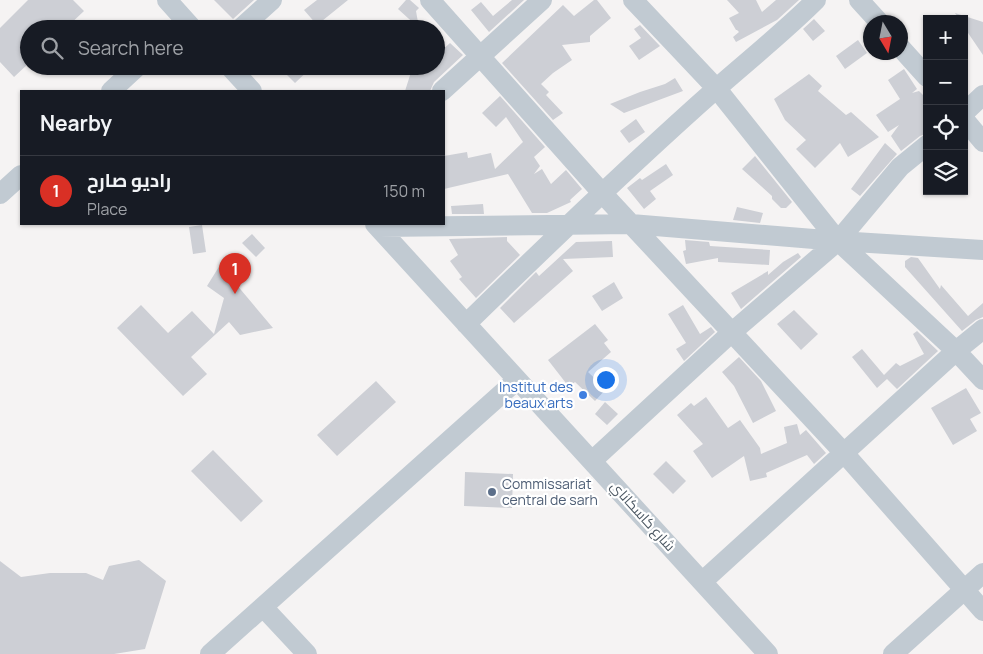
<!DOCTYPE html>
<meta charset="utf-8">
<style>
body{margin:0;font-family:Manrope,Cairo,sans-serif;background:#20242c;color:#f1f3f6}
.controls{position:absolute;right:15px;top:15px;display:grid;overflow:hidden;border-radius:0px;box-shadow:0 1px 4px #0004}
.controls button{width:45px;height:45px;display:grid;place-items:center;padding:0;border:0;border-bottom:1px solid #363941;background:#171b24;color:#f1f3f6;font:25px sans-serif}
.compass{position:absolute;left:863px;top:15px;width:45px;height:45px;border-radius:50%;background:#171b24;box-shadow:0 1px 4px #0004;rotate:170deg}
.you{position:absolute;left:605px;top:379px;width:18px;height:18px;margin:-12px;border:4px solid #fff;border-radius:50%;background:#1a73e8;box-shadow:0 0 0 8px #1a73e833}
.badge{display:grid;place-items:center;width:32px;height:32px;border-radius:50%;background:#d93025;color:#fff;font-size:16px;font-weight:700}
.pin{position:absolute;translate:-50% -41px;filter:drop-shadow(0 1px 2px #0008)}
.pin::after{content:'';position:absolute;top:26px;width:18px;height:15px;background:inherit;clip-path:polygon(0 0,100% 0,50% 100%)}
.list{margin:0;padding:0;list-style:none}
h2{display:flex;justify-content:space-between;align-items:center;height:65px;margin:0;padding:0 20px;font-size:21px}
h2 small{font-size:16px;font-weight:400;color:#9ea1a6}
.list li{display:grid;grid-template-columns:32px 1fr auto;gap:15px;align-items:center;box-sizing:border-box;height:70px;padding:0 20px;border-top:1px solid #363941}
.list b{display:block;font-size:19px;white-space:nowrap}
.list p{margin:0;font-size:16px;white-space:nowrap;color:#9ea1a6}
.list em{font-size:16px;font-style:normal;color:#9ea1a6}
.icon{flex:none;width:28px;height:28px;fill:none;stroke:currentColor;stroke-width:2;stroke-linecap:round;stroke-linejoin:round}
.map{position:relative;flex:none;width:983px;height:654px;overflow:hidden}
.search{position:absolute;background:#171b24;box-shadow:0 1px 4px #0004;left:20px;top:20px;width:425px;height:55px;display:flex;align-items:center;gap:12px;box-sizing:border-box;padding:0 18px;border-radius:28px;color:#9ea1a6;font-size:19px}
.panel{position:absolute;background:#171b24;box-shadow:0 1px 4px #0004;left:20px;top:90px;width:425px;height:135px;border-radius:0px}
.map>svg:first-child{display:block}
.building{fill:#cdcfd5}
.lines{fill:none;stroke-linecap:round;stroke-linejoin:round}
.minor{stroke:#c1cad2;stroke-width:20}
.shop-dot{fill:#3f7fe0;stroke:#fff;stroke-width:2}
.service-dot{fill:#5c6f8a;stroke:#fff;stroke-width:2}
.labels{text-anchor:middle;stroke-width:4.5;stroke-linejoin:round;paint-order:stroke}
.shop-label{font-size:14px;fill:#366cbe;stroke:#fff;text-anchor:end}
.service-label{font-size:14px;fill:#4e5e75;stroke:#fff;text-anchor:start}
.street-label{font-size:14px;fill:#4a5661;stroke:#fff}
</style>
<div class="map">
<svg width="983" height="654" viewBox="0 0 983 654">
<rect width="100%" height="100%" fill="#f5f3f3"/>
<path class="building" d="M28 0H73L84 11 65 29H29V63L14 77 0 62V28Z
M214 0H254L233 19Z
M317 0H348L317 25 304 10Z
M406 0H410L419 8 416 11 419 28 398 9Z
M512 0H524L489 32 471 10 481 2 493 16Z
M594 0H597L611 18 590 36V42L562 45 572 60 553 73 541 84 549 92 546 95 563 113 553 120 502 63 563 5 574 16Z
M727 0H756L762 12 776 0H799L777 20 736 42 733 37 739 32 737 30H736L729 18 739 13Z
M955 13 983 22V55L964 27V19H959Z
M814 19 825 31 813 41 803 29Z
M640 25 660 46 639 60 629 46 641 38 634 29Z
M858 40 867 53 845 69 836 56Z
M450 43 463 55 434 82 430 91H405L413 66H436V56Z
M278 66H313L295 83Z
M904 69 917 89 912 93 919 91 927 99V133L920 136 901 151 891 136 899 125 888 132 876 115 900 99 888 80Z
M809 74 822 86 818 91 846 115 851 112 879 137 848 157 840 143 815 168 796 149 806 140 785 120 774 99Z
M675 78 683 91 624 113 610 104 640 92 665 84Z
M500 96 545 147 534 157 540 166 534 174 542 169 551 184 566 170 582 189 570 200 571 202 547 213H532L508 174 444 189V156L467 152 468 158 491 153 495 169 523 142 506 117 496 127 482 113Z
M636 119 645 132 629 143 620 131Z
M885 143 897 154 860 196 851 189Z
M755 156 792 202 786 208H781L772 199V196L742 169Z
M666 164 673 175 650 191 656 199 644 209 627 188 640 178 642 180Z
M483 204 484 214H452L451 206Z
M737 207 763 213 760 223 733 220Z
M202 225 206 252 193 254 189 227Z
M252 234 265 248 256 257 242 243Z
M507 237V241L520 255 476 298 459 279 462 277 450 261 458 255 449 239Z
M685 240 709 242 710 246 770 250 769 265 718 262V258L686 264 683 251 686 250Z
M612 241 613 257 563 259 573 271 514 323 500 308 536 272 539 276 576 242Z
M798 253 801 257 741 309 731 293 768 271V275L783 262Z
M911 257 918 258 940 289 941 285 968 316 983 303V317L976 320 962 331 905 267V261Z
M220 265 273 328 240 335 229 322 191 357 207 374 183 396 117 328 141 305 168 333 192 311 214 334 224 298 207 286Z
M614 282 623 298 602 311 592 296Z
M683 305 700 334 711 327 715 332 684 361 676 349 686 343 668 314Z
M794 310 818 334 801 350 777 324Z
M595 324 608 340 604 343 611 352 588 372 606 389 595 401 575 382 569 387 548 360Z
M917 331 938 351 897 389 887 379 877 388 852 357 862 349 884 375 896 363 900 366 924 354 913 334Z
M739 357 761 381 776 411 753 423 734 386 722 372Z
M376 381 396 402 337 456 317 435Z
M966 388 981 413 970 419 977 431 953 445 931 408Z
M706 397 728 428 740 420 760 448 761 454 787 443 784 427 797 424 800 435 806 430 826 453 814 464 807 455 766 473 767 477 750 481 744 456 712 478 693 451 703 444 677 415 691 403 694 406Z
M605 402 618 414 607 425 595 414Z
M213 450 263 501 241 522 191 471Z
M666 461 686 481 673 494 653 474Z
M465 472 513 474 512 508 464 506Z
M139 560 166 581 145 649 114 654H0V561L21 577 50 573H86L103 580 109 566Z"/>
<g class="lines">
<path class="minor" d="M167 0 193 29
M430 0 603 194 844 453 983 611
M633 0 717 89 838 241 956 351 983 380
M859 0 879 22
M240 29 272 0
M900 47 927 77
M229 66 252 91
M111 91 138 66
M442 91 542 0
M964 113 983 95
M964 119 983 142
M0 194 21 175
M375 224 768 654
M379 227 631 224 838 241 983 250
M466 324C548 244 631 164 717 88 750 59 785 31 816 0
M593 460 731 333 838 241 900 167 927 145
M703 581 956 351 983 329
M263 607 307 654
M210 654 517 380
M893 654 983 573"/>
</g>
<circle class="shop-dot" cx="583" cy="395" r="5"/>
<circle class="service-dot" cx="492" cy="492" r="5"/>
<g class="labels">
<g class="shop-label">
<text x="573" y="392">Institut des<tspan x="573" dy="16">beaux arts</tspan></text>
</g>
<g class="service-label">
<text x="502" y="489">Commissariat<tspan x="502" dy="16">central de sarh</tspan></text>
</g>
<g class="street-label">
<text transform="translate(643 516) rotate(48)" y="5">شارع كاسكاناي</text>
</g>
</g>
</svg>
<div class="controls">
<button>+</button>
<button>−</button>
<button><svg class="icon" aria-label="locate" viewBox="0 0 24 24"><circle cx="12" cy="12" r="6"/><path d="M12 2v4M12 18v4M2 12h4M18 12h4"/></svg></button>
<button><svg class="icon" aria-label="layers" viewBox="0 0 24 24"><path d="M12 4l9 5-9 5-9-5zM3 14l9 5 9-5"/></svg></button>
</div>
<svg class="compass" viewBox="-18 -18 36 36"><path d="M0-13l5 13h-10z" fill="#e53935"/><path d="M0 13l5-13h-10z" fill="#9ea1a6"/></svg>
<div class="you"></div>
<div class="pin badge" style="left:235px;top:294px">1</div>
<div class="search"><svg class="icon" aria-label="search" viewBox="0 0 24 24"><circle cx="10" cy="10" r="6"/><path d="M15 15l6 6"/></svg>Search here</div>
<section class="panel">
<h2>Nearby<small></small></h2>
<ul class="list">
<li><span class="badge">1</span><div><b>راديو صارح</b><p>Place</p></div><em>150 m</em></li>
</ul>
</section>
</div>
